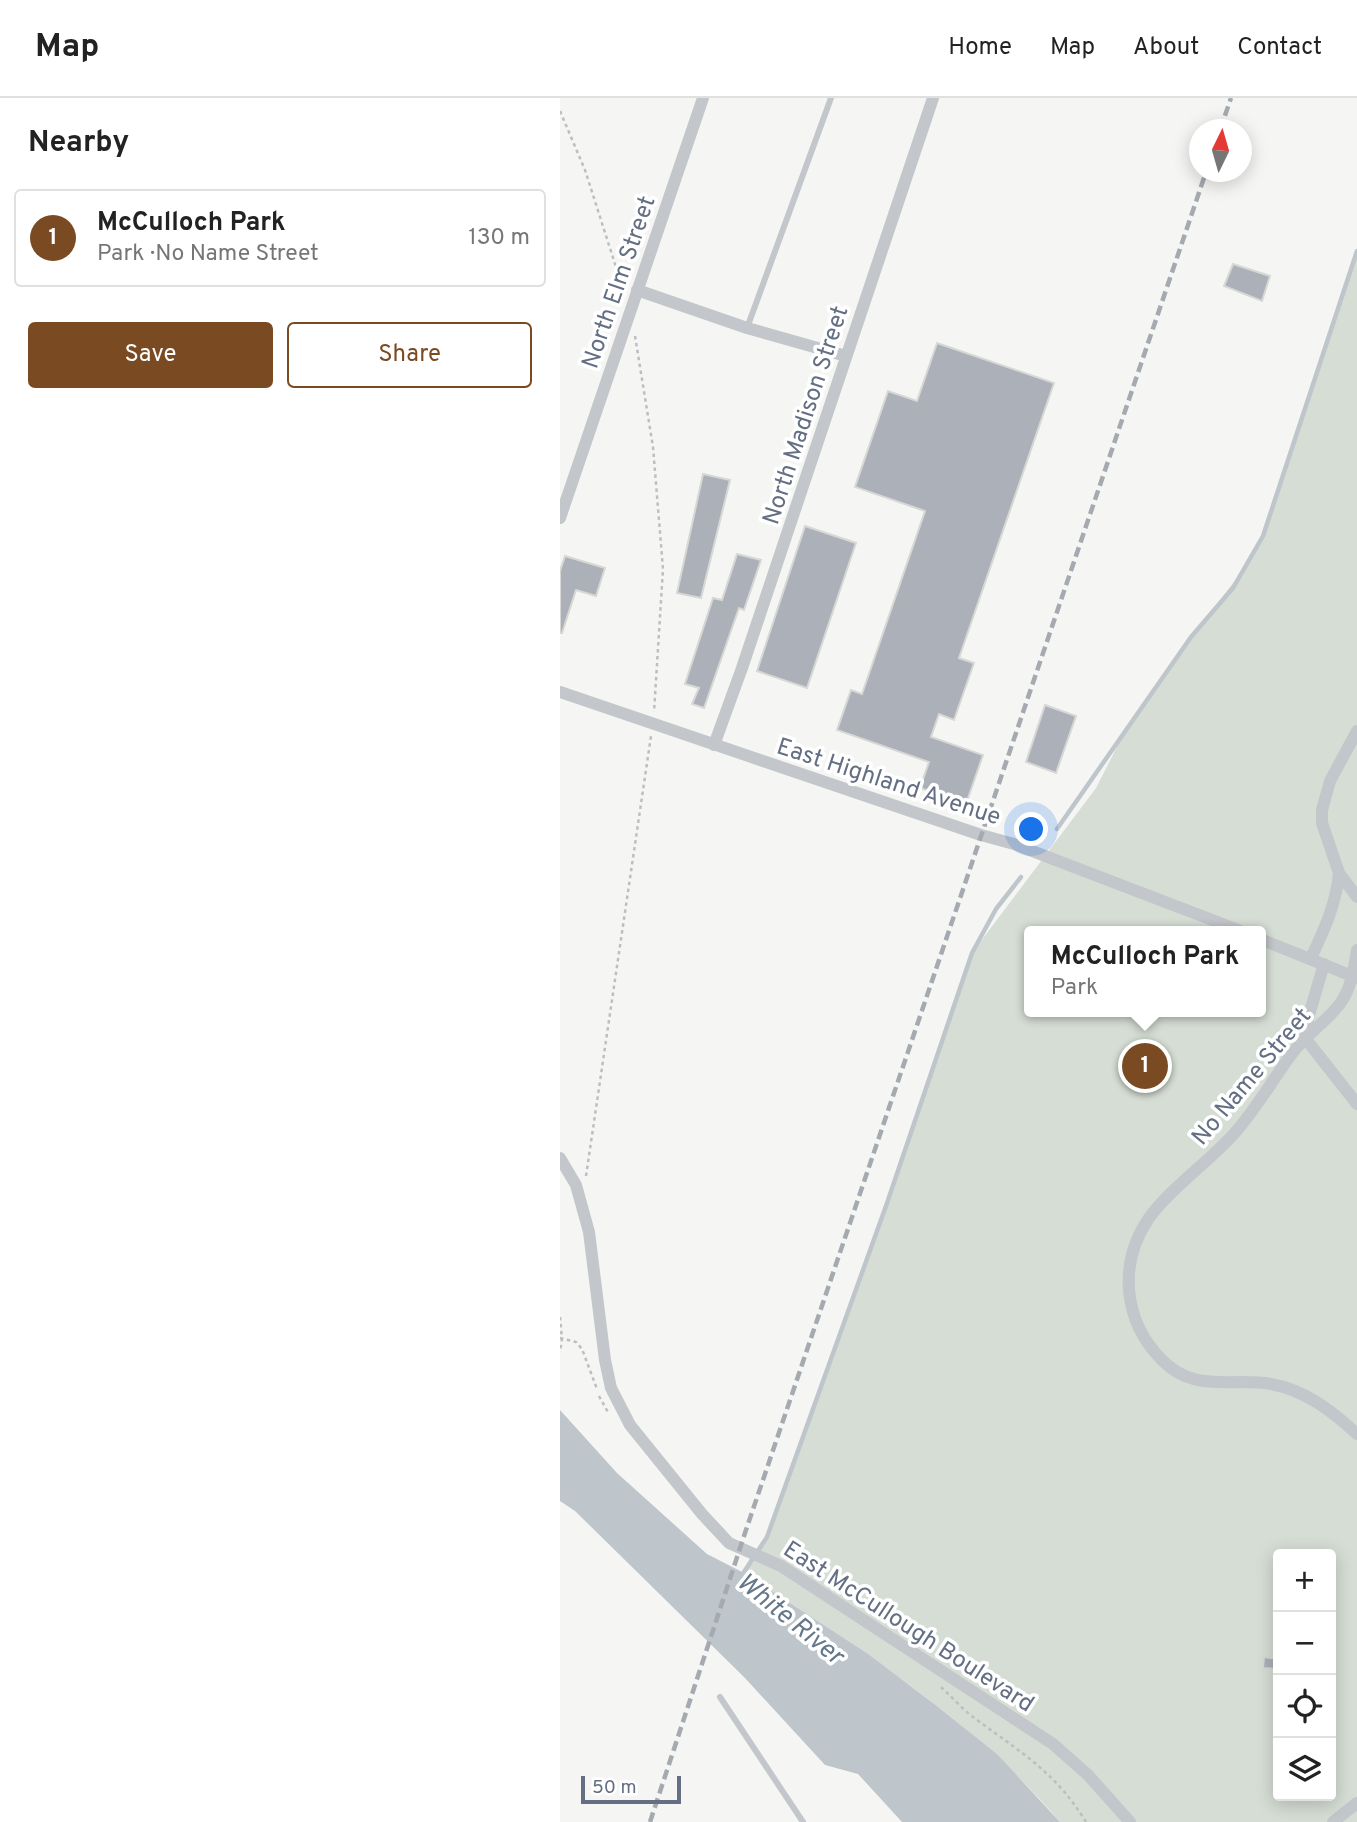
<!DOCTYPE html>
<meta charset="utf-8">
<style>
body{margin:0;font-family:Overpass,sans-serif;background:#f6f6f6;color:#222}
.controls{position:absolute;right:21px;bottom:21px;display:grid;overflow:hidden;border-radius:7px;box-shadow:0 4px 18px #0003}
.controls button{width:63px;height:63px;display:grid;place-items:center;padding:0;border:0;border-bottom:2px solid #e0e0e0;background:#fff;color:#222;font:35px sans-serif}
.compass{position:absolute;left:629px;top:21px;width:63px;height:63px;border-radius:50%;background:#fff;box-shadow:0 4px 18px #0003;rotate:5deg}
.scale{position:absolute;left:21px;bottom:18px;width:100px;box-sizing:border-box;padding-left:7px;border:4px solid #646f84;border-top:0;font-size:19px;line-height:24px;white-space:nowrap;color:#646f84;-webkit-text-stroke:5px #fff;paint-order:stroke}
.you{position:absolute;left:472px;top:732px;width:24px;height:24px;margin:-18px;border:5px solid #fff;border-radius:50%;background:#1a73e8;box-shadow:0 0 0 10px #1a73e833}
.badge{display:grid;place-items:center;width:46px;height:46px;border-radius:50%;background:#7a4a22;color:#fff;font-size:23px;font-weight:700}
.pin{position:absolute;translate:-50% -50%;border:4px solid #fff;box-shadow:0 2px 7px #0006}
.popup{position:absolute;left:464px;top:828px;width:242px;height:91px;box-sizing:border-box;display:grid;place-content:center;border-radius:7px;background:#fff;filter:drop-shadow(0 2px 5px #0005);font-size:23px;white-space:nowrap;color:#767676}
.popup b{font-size:26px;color:#222}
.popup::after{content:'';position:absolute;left:50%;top:100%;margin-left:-14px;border:14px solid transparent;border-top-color:#fff}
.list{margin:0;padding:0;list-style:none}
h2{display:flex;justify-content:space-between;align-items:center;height:91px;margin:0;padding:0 28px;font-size:30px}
h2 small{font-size:23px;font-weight:400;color:#767676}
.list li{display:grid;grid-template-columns:46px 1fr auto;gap:21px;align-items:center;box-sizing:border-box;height:98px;margin:0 14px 14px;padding:0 14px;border:2px solid #e0e0e0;border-radius:7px}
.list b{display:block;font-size:26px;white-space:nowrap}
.list p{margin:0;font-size:23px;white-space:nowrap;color:#767676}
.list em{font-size:23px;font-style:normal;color:#767676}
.actions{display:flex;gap:14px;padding:21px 28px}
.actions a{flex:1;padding:16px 0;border:2px solid #7a4a22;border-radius:7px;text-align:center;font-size:24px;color:#7a4a22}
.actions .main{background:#7a4a22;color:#fff}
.icon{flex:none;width:38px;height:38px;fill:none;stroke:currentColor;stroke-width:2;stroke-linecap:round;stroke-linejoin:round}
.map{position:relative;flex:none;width:797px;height:1724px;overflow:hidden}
header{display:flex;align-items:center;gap:42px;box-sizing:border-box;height:98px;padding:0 35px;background:#fff;border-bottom:2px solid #e0e0e0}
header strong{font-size:33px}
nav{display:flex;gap:38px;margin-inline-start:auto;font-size:24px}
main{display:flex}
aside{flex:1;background:#fff}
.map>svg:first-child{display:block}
.green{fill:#d5ddd4;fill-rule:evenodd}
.water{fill:#bec6cc}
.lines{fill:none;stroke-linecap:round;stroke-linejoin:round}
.stream{stroke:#bec6cc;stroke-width:4.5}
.building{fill:#acb1b9;stroke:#d7d8d5;stroke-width:2}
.path{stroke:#bdbec1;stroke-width:2.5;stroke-dasharray:3.5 3.5;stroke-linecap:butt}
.lane{stroke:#c3c6ca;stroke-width:6}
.street{stroke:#c3c6ca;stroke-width:12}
.rail{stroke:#a5a9b0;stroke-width:4.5;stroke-dasharray:10 5;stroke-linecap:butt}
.labels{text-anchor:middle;stroke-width:7;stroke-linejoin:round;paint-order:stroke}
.street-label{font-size:24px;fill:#646f84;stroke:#fff}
.water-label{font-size:26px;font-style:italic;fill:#657788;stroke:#fff}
</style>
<header>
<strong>Map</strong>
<nav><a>Home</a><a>Map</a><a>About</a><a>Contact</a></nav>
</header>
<main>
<aside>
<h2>Nearby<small></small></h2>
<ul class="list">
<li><span class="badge">1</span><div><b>McCulloch Park</b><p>Park · No Name Street</p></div><em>130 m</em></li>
</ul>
<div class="actions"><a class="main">Save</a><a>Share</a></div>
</aside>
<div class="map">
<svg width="797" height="1724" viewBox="0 0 797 1724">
<rect width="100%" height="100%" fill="#f5f6f3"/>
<path class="green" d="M797 153V1724H500C412 1620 296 1549 184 1475L207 1439 335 1081 412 855 536 690 561 641 624 549 683 472 703 438ZM470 833H700V914H470ZM718 1456H771V1698H718Z"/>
<path class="water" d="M0 1312 57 1375 147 1456 184 1475 308 1556 377 1608 438 1657 500 1724H342L298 1676 265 1667 184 1579 15 1413 0 1403Z"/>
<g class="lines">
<path class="stream" d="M497 731 631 539 673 490 703 438 797 153
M182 1477 207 1439 326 1108 412 855 436 811 461 779"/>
</g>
<path class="building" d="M673 166 710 178 702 203 664 188Z
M377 245 494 285 399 560 414 565 394 622 379 616 371 639 423 657 406 706 360 690 369 664 277 632 291 592 302 596 365 413 295 389 328 293 357 303Z
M143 376 170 382 141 500 117 495Z
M245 428 296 445 247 590 197 573Z
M177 456 201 462 184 512 179 510 144 610 132 606 139 590 125 586 153 500 162 502Z
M5 458 45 470 36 498 16 492 2 535H0V473Z
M485 607 516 618 496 675 466 664Z
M704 1559 718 1561V1571L703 1570Z"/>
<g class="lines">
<path class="path" d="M0 13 25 72 63 191
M75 238 93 349 103 471 94 614
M26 1078 91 638
M0 1219 2 1241 0 1254
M0 1240 16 1244 22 1251 37 1291
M39 1298 49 1316
M381 1589C393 1600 404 1613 417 1622 462 1655 496 1675 526 1724"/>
<path class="lane" d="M187 230 271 0
M160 1599 243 1724"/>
<path class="street" d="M77 192 187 230 286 258
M0 420 143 0
M0 594 421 737 454 746 681 833
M797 633 770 683 762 712V725L779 775 797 799
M154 647 182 570 373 0
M700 841 797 880
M797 852C794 871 791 892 779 907 765 925 745 937 731 957 711 984 695 1013 672 1038 648 1064 608 1093 589 1120 558 1165 563 1222 601 1261 634 1296 670 1279 711 1286 745 1292 772 1313 797 1336
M751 860C764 832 776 807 779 775
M764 866 749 917 745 940 797 1006
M0 1060 16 1087 29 1134 45 1262 51 1290 70 1327 142 1416 169 1445 221 1468 493 1646 528 1677 570 1724
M773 1724 797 1705"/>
<path class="rail" d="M660 32 671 0
M90 1724 185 1435 646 74"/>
</g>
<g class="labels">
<g class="street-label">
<text transform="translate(58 184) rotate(-71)" y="8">North Elm Street</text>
<text transform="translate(245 317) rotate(-72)" y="8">North Madison Street</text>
<text transform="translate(329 683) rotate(18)" y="8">East Highland Avenue</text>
<text transform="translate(691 978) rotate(-50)" y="8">No Name Street</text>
<text transform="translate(349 1528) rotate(33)" y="8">East McCullough Boulevard</text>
</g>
<g class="water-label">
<text transform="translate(231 1520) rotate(39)" y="9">White River</text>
</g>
</g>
</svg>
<div class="controls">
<button>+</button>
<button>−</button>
<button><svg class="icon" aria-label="locate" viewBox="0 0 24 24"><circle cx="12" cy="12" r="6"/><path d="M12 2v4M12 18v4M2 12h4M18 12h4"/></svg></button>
<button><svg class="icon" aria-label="layers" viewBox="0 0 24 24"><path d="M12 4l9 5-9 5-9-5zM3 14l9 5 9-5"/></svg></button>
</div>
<svg class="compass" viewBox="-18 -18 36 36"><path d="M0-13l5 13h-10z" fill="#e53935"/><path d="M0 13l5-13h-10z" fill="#767676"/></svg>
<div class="scale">50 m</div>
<div class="you"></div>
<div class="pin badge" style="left:585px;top:968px">1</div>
<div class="popup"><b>McCulloch Park</b>Park</div>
</div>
</main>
